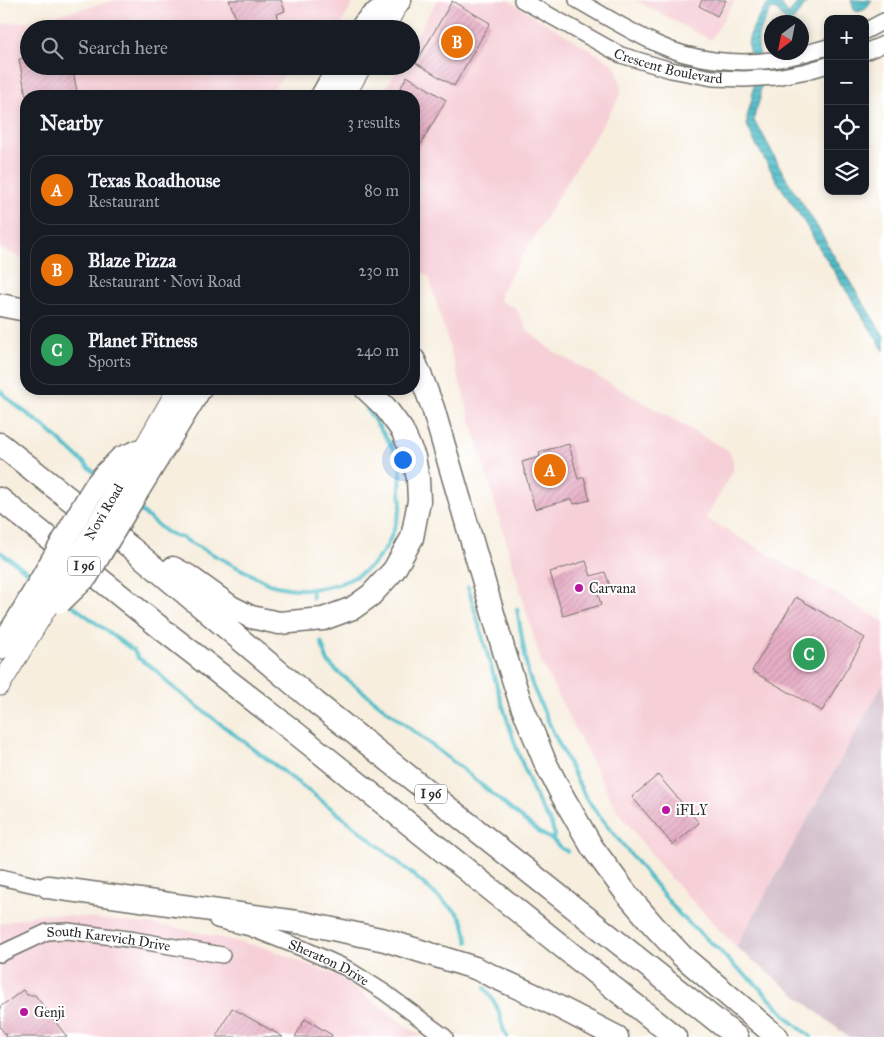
<!DOCTYPE html>
<meta charset="utf-8">
<style>
body{margin:0;font-family:"IM FELL Great Primer",serif;background:#242831;color:#f1f3f6}
.controls{position:absolute;right:15px;top:15px;display:grid;overflow:hidden;border-radius:10px;box-shadow:0 2px 8px #0003}
.controls button{width:45px;height:45px;display:grid;place-items:center;padding:0;border:0;border-bottom:1px solid #363941;background:#171b24;color:#f1f3f6;font:25px sans-serif}
.compass{position:absolute;left:764px;top:15px;width:45px;height:45px;border-radius:50%;background:#171b24;box-shadow:0 2px 8px #0003;rotate:212deg}
.you{position:absolute;left:402px;top:459px;width:18px;height:18px;margin:-12px;border:4px solid #fff;border-radius:50%;background:#1a73e8;box-shadow:0 0 0 8px #1a73e833}
.badge{display:grid;place-items:center;width:32px;height:32px;border-radius:50%;background:#d93025;color:#fff;font-size:16px;font-weight:700}
.pin{position:absolute;translate:-50% -50%;border:2px solid #fff;box-shadow:0 1px 5px #0006}
.list{margin:0;padding:0;list-style:none}
h2{display:flex;justify-content:space-between;align-items:center;height:65px;margin:0;padding:0 20px;font-size:21px}
h2 small{font-size:16px;font-weight:400;color:#9ea1a6}
.list li{display:grid;grid-template-columns:32px 1fr auto;gap:15px;align-items:center;box-sizing:border-box;height:70px;margin:0 10px 10px;padding:0 10px;border:1px solid #363941;border-radius:20px}
.list b{display:block;font-size:19px;white-space:nowrap}
.list p{margin:0;font-size:16px;white-space:nowrap;color:#9ea1a6}
.list em{font-size:16px;font-style:normal;color:#9ea1a6}
.icon{flex:none;width:28px;height:28px;fill:none;stroke:currentColor;stroke-width:2;stroke-linecap:round;stroke-linejoin:round}
.map{position:relative;flex:none;width:884px;height:1037px;overflow:hidden}
.search{position:absolute;background:#171b24;box-shadow:0 2px 8px #0003;left:20px;top:20px;width:400px;height:55px;display:flex;align-items:center;gap:12px;box-sizing:border-box;padding:0 18px;border-radius:28px;color:#9ea1a6;font-size:19px}
.panel{position:absolute;background:#171b24;box-shadow:0 2px 8px #0003;left:20px;top:90px;width:400px;height:305px;border-radius:20px}
.map>svg:first-child{display:block}
.built{fill:#f6cfd7}
.industrial{fill:#d1bdc9}
.water{fill:url(#water-rules);stroke:#3d747a}
.lines{fill:none;stroke-linecap:round;stroke-linejoin:round}
.stream{stroke:#4fbdc9;stroke-width:4}
.building{fill:url(#building-hatch)}
.minor-casing{stroke:#726f6a;stroke-width:18}
.major-casing{stroke:#726f6a;stroke-width:21}
.highway-casing{stroke:#726f6a;stroke-width:25}
.minor{stroke:#fff;stroke-width:15}
.major{stroke:#fff;stroke-width:19}
.highway{stroke:#fff;stroke-width:22}
.major-bridge-casing{stroke:#726f6a;stroke-width:21;stroke-linecap:butt}
.highway-bridge-casing{stroke:#726f6a;stroke-width:25;stroke-linecap:butt}
.major-bridge{stroke:#fff;stroke-width:19}
.highway-bridge{stroke:#fff;stroke-width:22}
.poi-dot{fill:#b5179e;stroke:#fff;stroke-width:2}
.labels{text-anchor:middle;stroke-width:4;stroke-linejoin:round;paint-order:stroke}
.shield{fill:#fff;stroke:#6b6b6b;stroke-width:1}
.shield-label{font-size:12px;font-weight:bold;fill:#2b2b2b}
.street-label{font-size:14px;fill:#2b2b2b;stroke:#fff}
.poi-label{font-size:14px;fill:#2b2b2b;stroke:#fff;text-anchor:start}
</style>
<div class="map">
<svg width="884" height="1037" viewBox="0 0 884 1037">
<defs>
<pattern id="water-rules" width="6" height="5" patternUnits="userSpaceOnUse" patternTransform="scale(1.25)"><rect width="6" height="5" fill="#4fbdc9"/><path d="M0 2.5h6" fill="none" stroke="#429aa3"/></pattern>
<pattern id="building-hatch" width="6" height="6" patternUnits="userSpaceOnUse" patternTransform="scale(1.25)"><rect width="6" height="6" fill="#e7aec5"/><path d="M-1 1l2-2M0 6l6-6M5 7l2-2" fill="none" stroke="#c696a9"/></pattern>
</defs>
<rect width="100%" height="100%" fill="#fff"/>
<filter id="ink" filterUnits="userSpaceOnUse"><feTurbulence type="fractalNoise" baseFrequency=".02" numOctaves="2"/><feDisplacementMap in="SourceGraphic" scale="10" xChannelSelector="R" yChannelSelector="G"/><feConvolveMatrix kernelMatrix="1 2 1 2 8 2 1 2 1" color-interpolation-filters="sRGB"/></filter>
<filter id="wash" filterUnits="userSpaceOnUse"><feTurbulence type="fractalNoise" baseFrequency=".0096" numOctaves="4" result="noise"/><feDisplacementMap in="SourceGraphic" scale="20" xChannelSelector="R" yChannelSelector="G"/><feGaussianBlur stdDeviation="1.12" result="paint"/><feColorMatrix in="noise" values="0 0 0 0 0 0 0 0 0 0 0 0 0 0 0 0 0 1.4 0 .05"/><feComposite in="paint" operator="in"/></filter>
<g filter="url(#wash)">
<rect width="100%" height="100%" fill="#f7eede"/>
<path class="built" d="M117 0H355L338 29H29V66H291L268 96H26V259H23L0 248V24L32 21Z
M437 0H508L615 65 620 80 621 94 500 293V301L510 306 515 307 528 331 551 350 729 451 733 461V471L706 518 884 622V682L736 947 666 873 616 809 541 662 429 277 414 267V96H381L399 66H411V45Z
M634 0H735L711 40Z
M42 913 172 927 266 948 338 976 422 1037H0V924Z"/>
<path class="industrial" d="M884 682V1037H848L736 947Z"/>
<path class="water" d="M799 0H809L792 22H787C781 17 780 11 773 9L770 11 758 35V44L759 52 765 69 764 77 760 91V99L755 113 754 121 761 131 783 173 815 223 837 261 884 336V351L818 246 804 222 777 181 755 143 747 125V117L752 98 754 82 759 71C753 64 746 48 749 38 752 27 763 8 771 1L780 2 788 14H789Z
M851 0H860L864 1 866 0H872L866 9 858 12 854 10Z"/>
<g class="lines">
<path class="stream" d="M0 391 13 403 46 428 95 473
M137 508 166 532 182 538 269 584C310 596 361 587 385 549 391 539 400 514 401 503 401 499 400 495 400 491 400 485 401 478 401 472 398 449 378 428 367 409
M0 552 35 577
M468 587 500 697 517 750 534 793 543 811 550 821 555 835 552 839
M311 590 313 598
M69 603 134 651 138 658 156 670 168 683 184 696C272 764 364 829 446 904 463 915 464 922 468 942
M517 609 528 673 533 687 554 734 586 798 605 823 680 915 720 951 735 967 753 981 791 1021 811 1037
M321 642 328 662 339 673 461 768 520 817 539 832 549 838 552 839 562 849 568 851
M485 988C490 995 495 1002 498 1010 502 1020 501 1027 507 1037"/>
</g>
<g id="blocks">
<path class="building" d="M229 0H281L285 11 277 14 282 28 240 29Z
M702 0H726L717 16 699 6Z
M452 1 490 23 454 86 416 63Z
M29 57V66H72L78 96H26L19 59Z
M407 76 446 100 414 156V96H396Z
M569 444 578 479 584 477 590 500 574 504 572 499 535 509 522 462 540 457 539 452Z
M586 561 591 576 605 572 610 586 597 590 601 605 563 616 550 572Z
M796 597 865 638 822 711 752 671Z
M658 775 699 823 673 845 632 797Z
M23 990 27 995H35L67 1037H4L6 1035 0 1027V1020L1 1019 0 1017V1007Z
M232 1008 283 1037H216Z
M305 1019 332 1035 331 1037H295Z"/>
</g>
</g>
<g filter="url(#ink)">
<use href="#blocks" fill-opacity="0" stroke="#726f6a" stroke-width="1"/>
<g class="lines">
<g class="minor-casing">
<g id="minor">
<path id="s1" d="M522 0 621 55 671 70 713 78 744 79 776 77 807 71 828 65"/>
<path d="M577 0C603 15 629 31 657 44 691 60 735 65 772 60 791 58 809 52 828 47"/>
<path d="M865 31 884 21"/>
<path d="M865 52 884 44"/>
<path d="M0 877 57 890"/>
<path id="s2" d="M217 920 250 928 304 949 346 968 384 992 445 1037"/>
<path id="s3" d="M0 954 47 932 68 931 135 940 222 955"/>
</g>
</g>
<g class="major-casing">
<path id="major" d="M384 29 401 0
M345 96 362 66
M120 484 145 445 177 389
M0 686 53 598"/>
</g>
<g class="highway-casing">
<path id="highway" d="M361 29C370 14 385 7 400 0
M322 96 339 66
M0 305 26 310
M414 360 422 379 433 408 504 651 520 701 545 762 562 795 592 847 626 893 653 925 682 956 777 1037
M0 444 130 547 315 702 737 1037
M105 474 121 458 141 450
M134 497 200 389
M0 499 167 633 297 734 675 1037
M173 568 188 576 231 607 251 617 279 623 323 619 353 608 371 595 394 570 412 538 419 501 418 479 414 457 402 430 385 407 366 389
M0 648 20 616 38 585
M48 887 304 923 385 940 475 968 545 1000 617 1037"/>
</g>
<use href="#minor" class="minor"/>
<use href="#major" class="major"/>
<use href="#highway" class="highway"/>
<g class="major-bridge-casing">
<g id="major-bridge">
<path id="s4" d="M53 598 120 484"/>
</g>
</g>
<g class="highway-bridge-casing">
<path id="highway-bridge" d="M38 585 89 496 96 485 105 474
M60 602 87 576 134 497"/>
</g>
<use href="#major-bridge" class="major-bridge"/>
<use href="#highway-bridge" class="highway-bridge"/>
</g>
</g>
<g class="poi-dot">
<circle cx="579" cy="588" r="5"/>
<circle cx="666" cy="810" r="5"/>
<circle cx="24" cy="1012" r="5"/>
</g>
<g class="labels">
<g class="shield">
<rect x="68" y="556.5" width="32" height="19" rx="4"/>
<rect x="415" y="784.5" width="32" height="19" rx="4"/>
</g>
<g class="shield-label">
<text x="84" y="570">I 96</text>
<text x="431" y="798">I 96</text>
</g>
<g class="street-label">
<text dy="5" stroke="none"><textPath href="#s1" startOffset="162">Crescent Boulevard</textPath></text>
<text dy="5" stroke="none"><textPath href="#s4" startOffset="100">Novi Road</textPath></text>
<text dy="5" stroke="none"><textPath href="#s3" startOffset="114">South Karevich Drive</textPath></text>
<text dy="5" stroke="none"><textPath href="#s2" startOffset="120">Sheraton Drive</textPath></text>
</g>
<g class="poi-label">
<text x="589" y="593">Carvana</text>
<text x="676" y="815">iFLY</text>
<text x="34" y="1017">Genji</text>
</g>
</g>
</svg>
<div class="controls">
<button>+</button>
<button>−</button>
<button><svg class="icon" aria-label="locate" viewBox="0 0 24 24"><circle cx="12" cy="12" r="6"/><path d="M12 2v4M12 18v4M2 12h4M18 12h4"/></svg></button>
<button><svg class="icon" aria-label="layers" viewBox="0 0 24 24"><path d="M12 4l9 5-9 5-9-5zM3 14l9 5 9-5"/></svg></button>
</div>
<svg class="compass" viewBox="-18 -18 36 36"><path d="M0-13l5 13h-10z" fill="#e53935"/><path d="M0 13l5-13h-10z" fill="#9ea1a6"/></svg>
<div class="you"></div>
<div class="pin badge" style="left:550px;top:470px;background:#e8710a">A</div>
<div class="pin badge" style="left:457px;top:42px;background:#e8710a">B</div>
<div class="pin badge" style="left:809px;top:654px;background:#2e9e5b">C</div>
<div class="search"><svg class="icon" aria-label="search" viewBox="0 0 24 24"><circle cx="10" cy="10" r="6"/><path d="M15 15l6 6"/></svg>Search here</div>
<section class="panel">
<h2>Nearby<small>3 results</small></h2>
<ul class="list">
<li><span class="badge" style="background:#e8710a">A</span><div><b>Texas Roadhouse</b><p>Restaurant</p></div><em>80 m</em></li>
<li><span class="badge" style="background:#e8710a">B</span><div><b>Blaze Pizza</b><p>Restaurant · Novi Road</p></div><em>230 m</em></li>
<li><span class="badge" style="background:#2e9e5b">C</span><div><b>Planet Fitness</b><p>Sports</p></div><em>240 m</em></li>
</ul>
</section>
</div>
